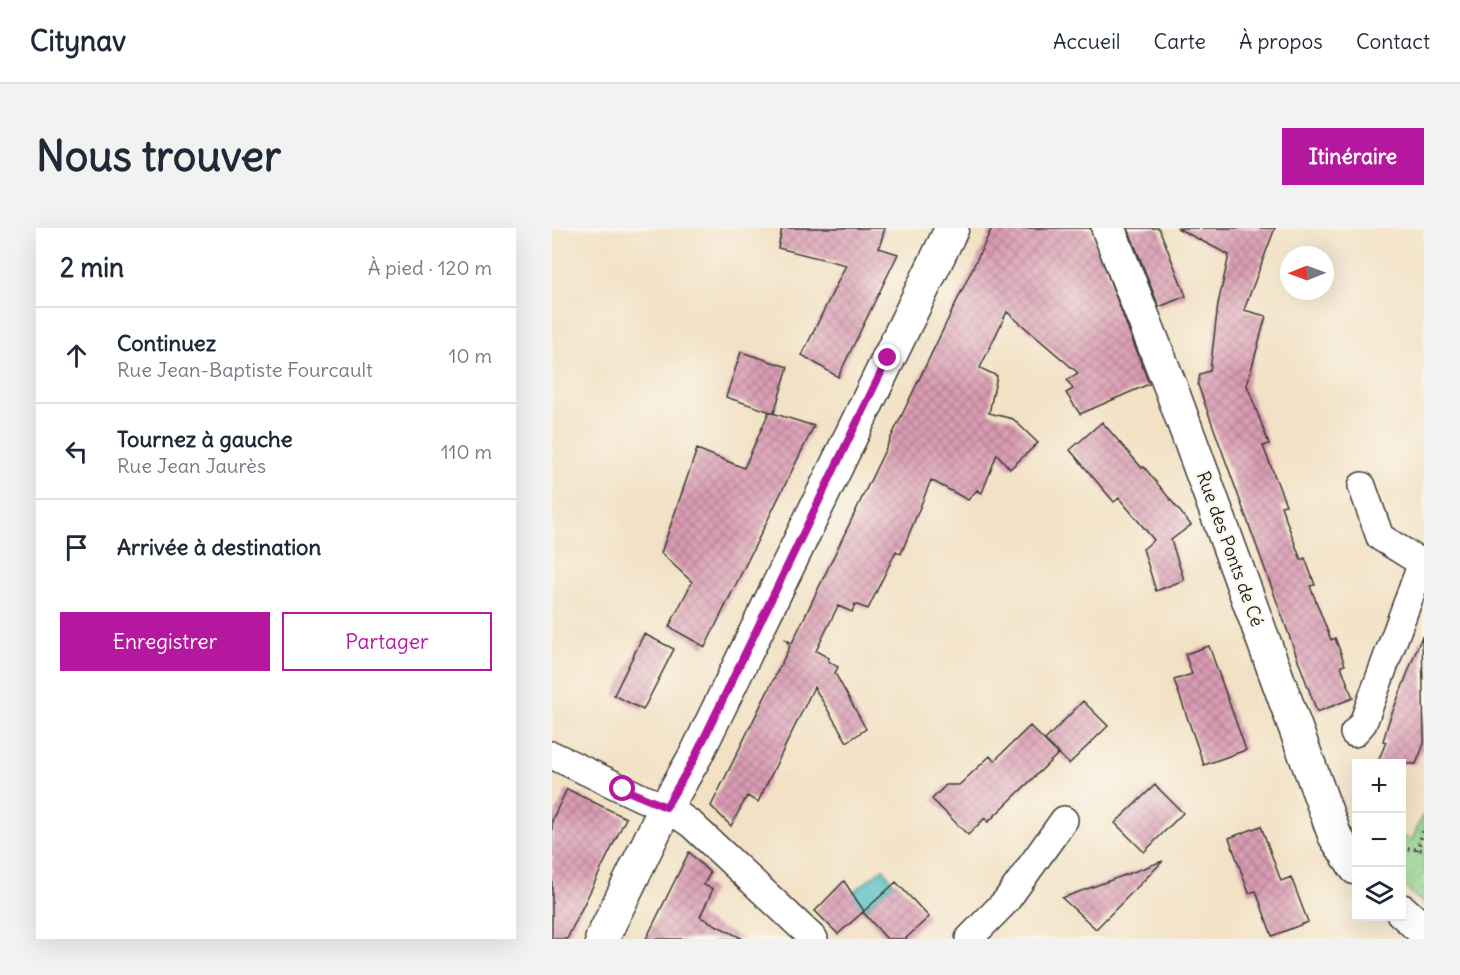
<!DOCTYPE html>
<html lang="fr">
<meta charset="utf-8">
<style>
body{margin:0;font-family:Delius,sans-serif;background:#f2f2f3;color:#1f2937}
.controls{position:absolute;right:18px;bottom:18px;display:grid;overflow:hidden;border-radius:0px;box-shadow:0 6px 24px #0002}
.controls button{width:54px;height:54px;display:grid;place-items:center;padding:0;border:0;border-bottom:2px solid #e0e1e3;background:#fff;color:#1f2937;font:30px sans-serif}
.compass{position:absolute;left:728px;top:18px;width:54px;height:54px;border-radius:50%;background:#fff;box-shadow:0 6px 24px #0002;rotate:269deg}
.stop{position:absolute;width:18px;height:18px;margin:-14px;border:4px solid #b5179e;border-radius:50%;background:#fff}
.stop.end{background:#b5179e;border-color:#fff;box-shadow:0 2px 6px #0008}
.list{margin:0;padding:0;list-style:none}
h2{display:flex;justify-content:space-between;align-items:center;height:78px;margin:0;padding:0 24px;font-size:26px}
h2 small{font-size:20px;font-weight:400;color:#747a83}
.list li{display:grid;grid-template-columns:39px 1fr auto;gap:18px;align-items:center;box-sizing:border-box;height:96px;padding:0 24px;border-top:2px solid #e0e1e3}
.list b{display:block;font-size:22px;white-space:nowrap}
.list p{margin:0;font-size:20px;white-space:nowrap;color:#747a83}
.list em{font-size:20px;font-style:normal;color:#747a83}
.actions{display:flex;gap:12px;padding:18px 24px}
.actions a{flex:1;padding:14px 0;border:2px solid #b5179e;border-radius:0px;text-align:center;font-size:21px;color:#b5179e}
.actions .main{background:#b5179e;color:#fff}
.icon{flex:none;width:33px;height:33px;fill:none;stroke:currentColor;stroke-width:2;stroke-linecap:round;stroke-linejoin:round}
.map{position:relative;flex:none;width:872px;height:711px;overflow:hidden;border-radius:0px}
header{display:flex;align-items:center;gap:36px;box-sizing:border-box;height:84px;padding:0 30px;background:#fff;border-bottom:2px solid #e0e1e3}
header strong{font-size:28px}
nav{display:flex;gap:33px;margin-inline-start:auto;font-size:21px}
.intro{display:flex;align-items:center;justify-content:space-between;box-sizing:border-box;height:144px;padding:0 36px}
h1{margin:0;font-size:42px}
.button{padding:15px 27px;border-radius:0px;background:#b5179e;color:#fff;font-size:21px;font-weight:700}
main{display:flex;gap:36px;padding:0 36px}
aside{flex:1;background:#fff;border-radius:0px;box-shadow:0 6px 24px #0002}
.map>svg:first-child{display:block}
.grass{fill:url(#grass-dots);stroke:#587a56;stroke-width:1.5}
.water{fill:#4ab9c1;stroke:#336a6e;stroke-width:1.5}
.building{fill:url(#building-cross-hatch)}
.lines{fill:none;stroke-linecap:round;stroke-linejoin:round}
.minor-casing{stroke:#3c3a35;stroke-width:30}
.tertiary-casing{stroke:#3c3a35;stroke-width:36}
.secondary-casing{stroke:#3c3a35;stroke-width:36}
.path{stroke:#3c3a35;stroke-width:4;stroke-dasharray:1.5 4.5;stroke-linecap:butt}
.minor{stroke:#fff;stroke-width:27}
.tertiary{stroke:#fff;stroke-width:33}
.secondary{stroke:#fff;stroke-width:33}
.route{stroke:#b5179e;stroke-width:8}
.labels{text-anchor:middle;stroke-width:5;stroke-linejoin:round;paint-order:stroke}
.street-label{font-size:18px;fill:#1c1c1c;stroke:#fbf7ec}
</style>
<header>
<strong>Citynav</strong>
<nav><a>Accueil</a><a>Carte</a><a>À propos</a><a>Contact</a></nav>
</header>
<div class="intro"><h1>Nous trouver</h1><a class="button">Itinéraire</a></div>
<main>
<aside>
<h2>2 min<small>À pied · 120 m</small></h2>
<ul class="list">
<li><svg class="icon" aria-label="ahead" viewBox="0 0 24 24"><path d="M12 20V5M6 11l6-6 6 6"/></svg><div><b>Continuez</b><p>Rue Jean-Baptiste Fourcault</p></div><em>10 m</em></li>
<li><svg class="icon" aria-label="left" viewBox="0 0 24 24"><path d="M17 20v-9H6M10 6l-5 5 5 5"/></svg><div><b>Tournez à gauche</b><p>Rue Jean Jaurès</p></div><em>110 m</em></li>
<li><svg class="icon" aria-label="arrive" viewBox="0 0 24 24"><path d="M6 21V4h12l-3 4 3 4H6"/></svg><div><b>Arrivée à destination</b></div></li>
</ul>
<div class="actions"><a class="main">Enregistrer</a><a>Partager</a></div>
</aside>
<div class="map">
<svg width="872" height="711" viewBox="0 0 872 711">
<defs>
<pattern id="grass-dots" width="8" height="8" patternUnits="userSpaceOnUse" patternTransform="scale(1.5)"><rect width="8" height="8" fill="#94d891"/><path d="M2 2h.1M6 6h.1" fill="none" stroke="#7fb97c" stroke-width="1.8" stroke-linecap="round"/></pattern>
<pattern id="building-cross-hatch" width="8" height="8" patternUnits="userSpaceOnUse" patternTransform="scale(1.5)"><rect width="8" height="8" fill="#da9cb3"/><path d="M0 0l8 8M0 8l8-8" fill="none" stroke="#b07e91"/></pattern>
</defs>
<rect width="100%" height="100%" fill="#fbf7ec"/>
<filter id="ink" filterUnits="userSpaceOnUse"><feTurbulence type="fractalNoise" baseFrequency=".0167" numOctaves="2"/><feDisplacementMap in="SourceGraphic" scale="12" xChannelSelector="R" yChannelSelector="G"/><feConvolveMatrix kernelMatrix="1 2 1 2 8 2 1 2 1" color-interpolation-filters="sRGB"/></filter>
<filter id="wash" filterUnits="userSpaceOnUse"><feTurbulence type="fractalNoise" baseFrequency=".008" numOctaves="4" result="noise"/><feDisplacementMap in="SourceGraphic" scale="24" xChannelSelector="R" yChannelSelector="G"/><feGaussianBlur stdDeviation="1.35" result="paint"/><feColorMatrix in="noise" values="0 0 0 0 0 0 0 0 0 0 0 0 0 0 0 0 0 1.4 0 .05"/><feComposite in="paint" operator="in"/></filter>
<g filter="url(#wash)">
<rect width="100%" height="100%" fill="#f2e1c5"/>
<path class="grass" d="M870 588 872 589V676L850 656V608L860 612Z"/>
<path class="water" d="M331 640 342 656 311 683 300 665Z"/>
<g id="blocks">
<path class="building" d="M230 0H333L327 20 346 26 286 149 250 127 294 37 226 20Z
M440 0H538L597 156 528 186 514 165 521 161 515 152 526 145 455 84 428 140 445 148 437 185 461 191 486 215 458 241 445 226 430 265 425 262 416 272 379 252 349 326 344 323 316 381 303 376 300 384 286 378 264 423 277 430 276 433 286 439 283 445 314 501 295 514 262 459 206 574 195 568 179 598 159 578 238 418 234 412 240 415Z
M576 0H607L634 68 607 79Z
M625 0H723L692 82 714 88 695 157 717 216 711 218 734 277 729 278 749 332 753 330 763 357 758 358 779 412 783 410 788 423 793 437 789 438 801 470 765 484 646 157 648 146 658 143 666 76 677 27Z
M189 124 236 139 222 185 174 169Z
M217 184 262 198 153 419 117 399 140 354 109 325 145 221 192 240Z
M550 194 590 240 592 239 639 297 619 312 632 352 604 363 591 321 602 312 567 270 562 274 518 222Z
M92 406 122 421 91 482 62 467Z
M870 408 872 516 864 536H825L834 514 831 513 837 493Z
M657 418 694 522 652 537 622 452 640 446 633 426Z
M531 473 556 498 517 536 493 512Z
M478 498 506 526 436 594 433 590 416 607 380 571 394 557H407L438 528 442 533Z
M603 557 631 585 592 624 563 595Z
M15 561 74 590 15 711H0V592Z
M709 598 729 653 739 649 756 694 720 708 704 663 697 665 677 610Z
M137 624 158 645 152 657 161 661 148 689 191 711H94Z
M611 633 544 701 510 670Z
M292 653 312 683 286 706 263 683Z
M344 654 377 689 353 711H335L311 684Z"/>
</g>
</g>
<g filter="url(#ink)">
<use href="#blocks" fill-opacity="0" stroke="#3c3a35" stroke-width="1.5"/>
<g class="lines">
<g class="minor-casing">
<path id="minor" d="M810 258 828 309 870 335
M802 505 811 495 870 335H872
M0 527 90 570 114 579 139 596 262 711
M417 711 454 673 512 592"/>
</g>
<g class="tertiary-casing">
<path id="tertiary" d="M556 0 619 160 783 608 804 640
M850 683 872 703"/>
</g>
<g class="secondary-casing">
<path id="secondary" d="M50 711 114 579 145 525 400 0"/>
</g>
<path class="path" d="M850 620 872 622
M865 622 872 601"/>
<use href="#minor" class="minor"/>
<use href="#tertiary" class="tertiary"/>
<use href="#secondary" class="secondary"/>
</g>
</g>
<g class="lines" filter="url(#ink)">
<path class="route" d="M71 561 114 579 142 531 336 130"/>
</g>
<g class="labels">
<g class="street-label">
<text transform="translate(678 321) rotate(70)" y="6">Rue des Ponts de Cé</text>
</g>
</g>
</svg>
<div class="controls">
<button>+</button>
<button>−</button>
<button><svg class="icon" aria-label="layers" viewBox="0 0 24 24"><path d="M12 4l9 5-9 5-9-5zM3 14l9 5 9-5"/></svg></button>
</div>
<svg class="compass" viewBox="-18 -18 36 36"><path d="M0-13l5 13h-10z" fill="#e53935"/><path d="M0 13l5-13h-10z" fill="#747a83"/></svg>
<div class="stop" style="left:71px;top:561px"></div>
<div class="stop end" style="left:336px;top:130px"></div>
</div>
</main>
